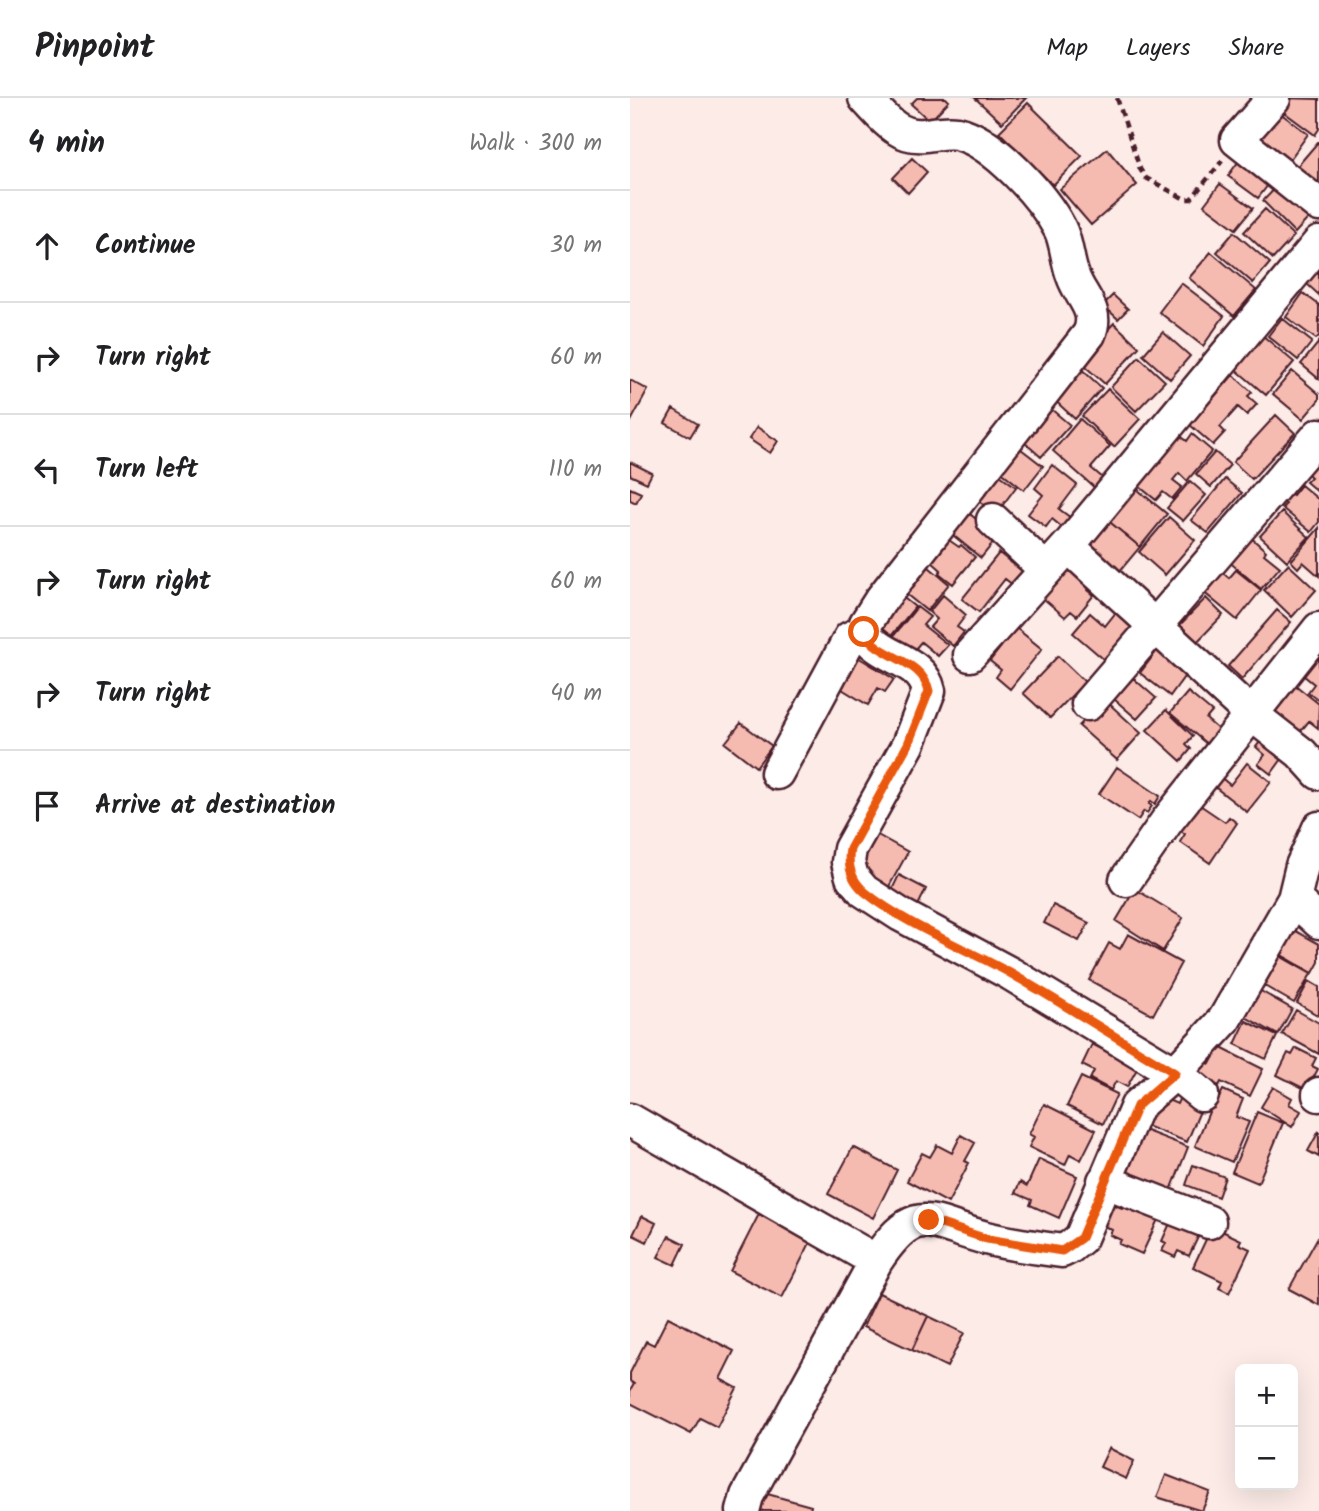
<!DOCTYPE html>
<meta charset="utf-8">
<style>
body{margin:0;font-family:Kalam,sans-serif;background:#f6f6f6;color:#202124}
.controls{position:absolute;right:21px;bottom:21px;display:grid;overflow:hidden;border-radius:10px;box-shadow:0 7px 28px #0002}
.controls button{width:63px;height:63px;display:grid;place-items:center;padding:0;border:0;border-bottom:2px solid #e0e0e0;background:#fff;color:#202124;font:35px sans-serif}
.stop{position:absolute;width:21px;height:21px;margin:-16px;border:5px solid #ea580c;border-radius:50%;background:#fff}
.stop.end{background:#ea580c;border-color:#fff;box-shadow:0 2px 7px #0008}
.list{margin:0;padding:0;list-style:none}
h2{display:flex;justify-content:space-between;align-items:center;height:91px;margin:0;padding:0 28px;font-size:30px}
h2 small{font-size:23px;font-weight:400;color:#757577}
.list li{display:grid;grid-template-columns:46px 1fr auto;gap:21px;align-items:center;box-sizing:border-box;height:112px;padding:0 28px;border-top:2px solid #e0e0e0}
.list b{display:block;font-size:26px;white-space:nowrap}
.list em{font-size:23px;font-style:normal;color:#757577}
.icon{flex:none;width:38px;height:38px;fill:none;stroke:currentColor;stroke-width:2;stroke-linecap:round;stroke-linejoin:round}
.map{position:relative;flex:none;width:689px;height:1413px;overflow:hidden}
header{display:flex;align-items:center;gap:42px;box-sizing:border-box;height:98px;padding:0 35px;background:#fff;border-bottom:2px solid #e0e0e0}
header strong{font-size:33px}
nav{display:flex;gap:38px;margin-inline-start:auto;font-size:24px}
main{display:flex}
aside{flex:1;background:#fff}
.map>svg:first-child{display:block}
.building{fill:#f6bbb0;stroke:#4a1f2b;stroke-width:2}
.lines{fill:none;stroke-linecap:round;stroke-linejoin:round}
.minor-casing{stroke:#4a1f2b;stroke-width:37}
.path{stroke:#4a1f2b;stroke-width:4.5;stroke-dasharray:7 5;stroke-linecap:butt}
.minor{stroke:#fff;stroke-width:32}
.route{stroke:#ea580c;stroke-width:9}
</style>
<header>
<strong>Pinpoint</strong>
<nav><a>Map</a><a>Layers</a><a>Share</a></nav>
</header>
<main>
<aside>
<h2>4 min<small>Walk · 300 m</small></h2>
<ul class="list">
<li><svg class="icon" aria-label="ahead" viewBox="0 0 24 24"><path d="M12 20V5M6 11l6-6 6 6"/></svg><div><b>Continue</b></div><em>30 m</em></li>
<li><svg class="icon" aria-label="right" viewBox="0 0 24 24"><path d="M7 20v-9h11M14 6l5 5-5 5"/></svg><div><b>Turn right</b></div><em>60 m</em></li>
<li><svg class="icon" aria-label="left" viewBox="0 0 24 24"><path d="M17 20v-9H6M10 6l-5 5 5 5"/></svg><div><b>Turn left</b></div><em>110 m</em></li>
<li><svg class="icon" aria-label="right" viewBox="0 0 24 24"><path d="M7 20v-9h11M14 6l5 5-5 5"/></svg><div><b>Turn right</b></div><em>60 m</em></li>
<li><svg class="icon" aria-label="right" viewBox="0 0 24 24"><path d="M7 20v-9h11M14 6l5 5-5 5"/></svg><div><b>Turn right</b></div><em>40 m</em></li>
<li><svg class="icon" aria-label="arrive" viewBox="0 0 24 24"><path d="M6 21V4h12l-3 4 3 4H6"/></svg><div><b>Arrive at destination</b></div></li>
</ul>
</aside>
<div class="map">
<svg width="689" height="1413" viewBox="0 0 689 1413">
<rect width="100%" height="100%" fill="#fcebe7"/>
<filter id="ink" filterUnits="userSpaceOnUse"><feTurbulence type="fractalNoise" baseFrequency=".0143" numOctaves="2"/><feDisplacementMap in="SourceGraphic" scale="14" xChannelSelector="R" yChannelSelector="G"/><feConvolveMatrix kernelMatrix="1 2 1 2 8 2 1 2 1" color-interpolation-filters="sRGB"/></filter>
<g filter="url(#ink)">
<path class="building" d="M287 0H316L319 3 300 23 281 6Z
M345 0H396L372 25Z
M648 0 689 1V31L685 37 643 6Z
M398 5 452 58 423 87 369 34Z
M642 9 678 36 658 64 622 36Z
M688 44H689V91L665 71Z
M477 51 507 87 461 127 430 91Z
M282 60 297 74 278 95 263 80Z
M611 60 641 83 628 100 598 78Z
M653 82 685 113 665 135 633 103Z
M590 86 623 110 606 131 574 107Z
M635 111 664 138 643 161 614 134Z
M604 134 640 165 623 185 587 154Z
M581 154 626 192 604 218 559 180Z
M689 172V197L677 186Z
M551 185 594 218 573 248 529 214Z
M673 195 689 207V238L686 241 656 219Z
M483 197 498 211 488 221 473 207Z
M652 220 682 244 668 262 638 238Z
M484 225 509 249 475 286 449 263Z
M533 234 560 258 540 281 513 257Z
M632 237 664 264 636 297 604 270Z
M689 244V281L671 266Z
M509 259 535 283 506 313 481 289Z
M448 268 472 290 445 321 420 298Z
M662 273 689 296V302L673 321 643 296Z
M603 277 622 294 618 298 627 306 617 317 608 309 590 329 595 334 583 347 560 327Z
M0 282 18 292 0 325Z
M478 291 510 321 484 349 452 318Z
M414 305 440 327 411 359 386 337Z
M43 311 68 326 60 339 35 325Z
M646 317 665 335 622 381 603 364Z
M450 321 480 348 461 370 474 381 466 391 423 353Z
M127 329 148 343 140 355 119 341Z
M547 335 557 343 562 336 582 353 557 383 549 375 543 382 552 389 542 401 533 394 526 402 505 385Z
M382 344 413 368 394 392 364 368Z
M585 354 600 367 581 389 566 376Z
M689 361V395L676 384 681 379 677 375Z
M0 364 22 375 17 385 0 377Z
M422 367 447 387 429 411 441 420 433 430 422 421 416 429 398 416 413 397 405 390Z
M358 368 386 389 366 416 338 395Z
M595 381 612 395 578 435 561 422Z
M560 383 576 397 553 423 537 410Z
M502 387 537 416 510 449 475 420Z
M671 387 689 402V424L681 434 652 410 656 406 650 401 657 392 663 397Z
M0 390 11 395 6 405 0 402Z
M335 412 368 439 351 460 318 433Z
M652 414 679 439 657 463 630 438Z
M539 419 565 442 535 477 509 454Z
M475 420 510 449 484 480 450 450Z
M689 430V478L673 464 668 470 661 463Z
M618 437 636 453 634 456 650 469 631 491 597 462Z
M313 438 329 449 331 447 345 459 323 486 309 475 311 472 301 463Z
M369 455 397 477 387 490 375 481 349 514 332 501Z
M441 457 468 480 458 492 464 497 447 518 441 513 435 519 408 496Z
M293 464 319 486 297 513 271 492Z
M658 466 686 492 662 519 634 492Z
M588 471 599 480 606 472 631 492 607 522 571 492Z
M265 493 285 509 262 537 242 521Z
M313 497 336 517 327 529 334 534 323 548 300 529 307 521 299 514Z
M576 500 593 517 563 548 546 531Z
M287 509 300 519 293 527 318 547 308 558 291 544 280 557 261 541Z
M647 512 661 524 612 581 598 568Z
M487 513 507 530 477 564 443 535 460 515 475 528Z
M375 529 382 535 386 530 412 551 380 591 366 579 371 572 360 563 371 549 364 543Z
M533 545 577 596 554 579 540 598 510 575Z
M221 555 264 581 255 594 248 590 238 607 202 585Z
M689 556V602L678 594 684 586 673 577Z
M428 558 455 584 420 620 393 595Z
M503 580 526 600 507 621 484 601Z
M664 586 689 606 688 630 679 623 670 634 643 612Z
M558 594 582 614 576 621 590 633 578 647 540 615Z
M474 601 511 635 487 662 449 628Z
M536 612 563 638 556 646 561 651 551 663 517 632Z
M111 625 142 648 126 669 95 645Z
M638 634 660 650 641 676 628 666 635 657 626 649Z
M617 665 641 684 617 714 581 686 588 677 600 687Z
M487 669 530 698 525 706 521 703 519 706 522 708 517 715 514 713 508 722 469 696Z
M561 701 595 724 599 719 607 725 580 765 550 744 555 736 548 731Z
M244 735 278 754 256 794 222 775Z
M269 777 296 791 285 814 258 800Z
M505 791 553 820 533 853 486 823Z
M423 807 459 825 449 843 414 825Z
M662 831 689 846V864L683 875 648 855Z
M498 836 551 865 523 917 459 882 479 845 490 851Z
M648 857 681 876 664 905 631 886Z
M679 883 689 889V918L667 905Z
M629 892 662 911 648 937 614 918Z
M666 912 689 925V956L652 936Z
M616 923 647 938 636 961 605 946Z
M462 946 508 969 497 989 486 983 481 992 460 981 464 973 452 967Z
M589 949 633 971 620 998 591 984 589 988 563 976 570 961 580 966Z
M666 950 686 960 682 968 688 971 677 992 647 977 658 955 662 957Z
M451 979 487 996 473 1026 437 1008Z
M643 989 662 1000 659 1006 671 1013 662 1029 631 1009Z
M593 992 613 1001 606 1019 619 1024 602 1064 565 1048 581 1009 584 1010Z
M551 997 573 1006 557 1044 516 1028 529 998 547 1006Z
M414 1006 466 1032 451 1062 440 1056 435 1067 399 1049 404 1039 399 1036Z
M627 1014 653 1025 628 1085 602 1074Z
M506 1029 558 1049 540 1095 489 1076Z
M689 1033V1059L678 1053Z
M331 1037 345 1045 335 1063 339 1065 318 1105 277 1083 292 1055 300 1059 307 1047 322 1055Z
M223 1049 267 1072 243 1120 198 1096Z
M409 1061 447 1078 429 1120 400 1107 402 1102 385 1095 390 1084 397 1088Z
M563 1067 595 1079 588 1099 556 1087Z
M477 1104 492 1110 494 1106 530 1117 512 1156 489 1146 491 1142 480 1137 482 1132 468 1125Z
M129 1116 181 1143 152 1200 100 1173Z
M12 1118 26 1125 17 1144 3 1137Z
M541 1123 570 1135 559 1158 548 1153 545 1159 532 1153 536 1145 532 1143Z
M590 1132 611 1142 609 1146 620 1151 599 1195 589 1190 592 1183 563 1169 579 1135 587 1139Z
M689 1137V1207L659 1191Z
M39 1138 55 1146 45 1167 28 1159Z
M249 1195 298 1218 282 1252 233 1229Z
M298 1218 334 1235 317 1269 282 1252Z
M38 1219 104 1253 90 1281 107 1290 87 1329 70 1320 61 1336 0 1305V1293L4 1286 0 1283V1275L16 1243 24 1247Z
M479 1350 504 1363 496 1381 470 1369Z
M536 1377 580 1394 572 1413 527 1399Z
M130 1394 181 1408 180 1413H126Z"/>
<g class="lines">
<g class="minor-casing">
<path id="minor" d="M235 0C253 19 267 40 295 37 305 36 317 33 327 35 363 43 413 98 430 131 437 145 437 163 443 178 450 199 470 212 459 236L250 503 236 525 234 534C249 561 292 560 299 593L278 647 220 751 218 764 222 779 234 793 271 817 381 876 545 975 572 997
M644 0 607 42 689 107
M363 422 416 472
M438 448 621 616 671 655 689 675
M340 557 438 448 689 145
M458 606 689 337
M147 675 220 540 234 534
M496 782 537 723 689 531
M664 801 689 824
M689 997V996
M0 1022 246 1163
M474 1083 579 1124
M113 1413 117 1398 246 1163C287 1102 298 1125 356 1140 381 1147 407 1149 432 1153L440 1149 451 1140 507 1008 545 975 594 922 664 801 672 768 689 730"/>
</g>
<path class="path" d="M487 0 510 71 516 80 555 101H561L592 63"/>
<use href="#minor" class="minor"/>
</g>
</g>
<g class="lines" filter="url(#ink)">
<path class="route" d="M234 534C249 561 292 560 299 593L278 646 220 751C217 768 221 782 235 794 276 827 333 849 380 875 435 907 490 942 545 975L507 1008 451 1140 432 1153 357 1141 299 1122"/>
</g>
</svg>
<div class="controls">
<button>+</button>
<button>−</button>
</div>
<div class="stop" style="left:234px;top:534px"></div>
<div class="stop end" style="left:299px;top:1122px"></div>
</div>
</main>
